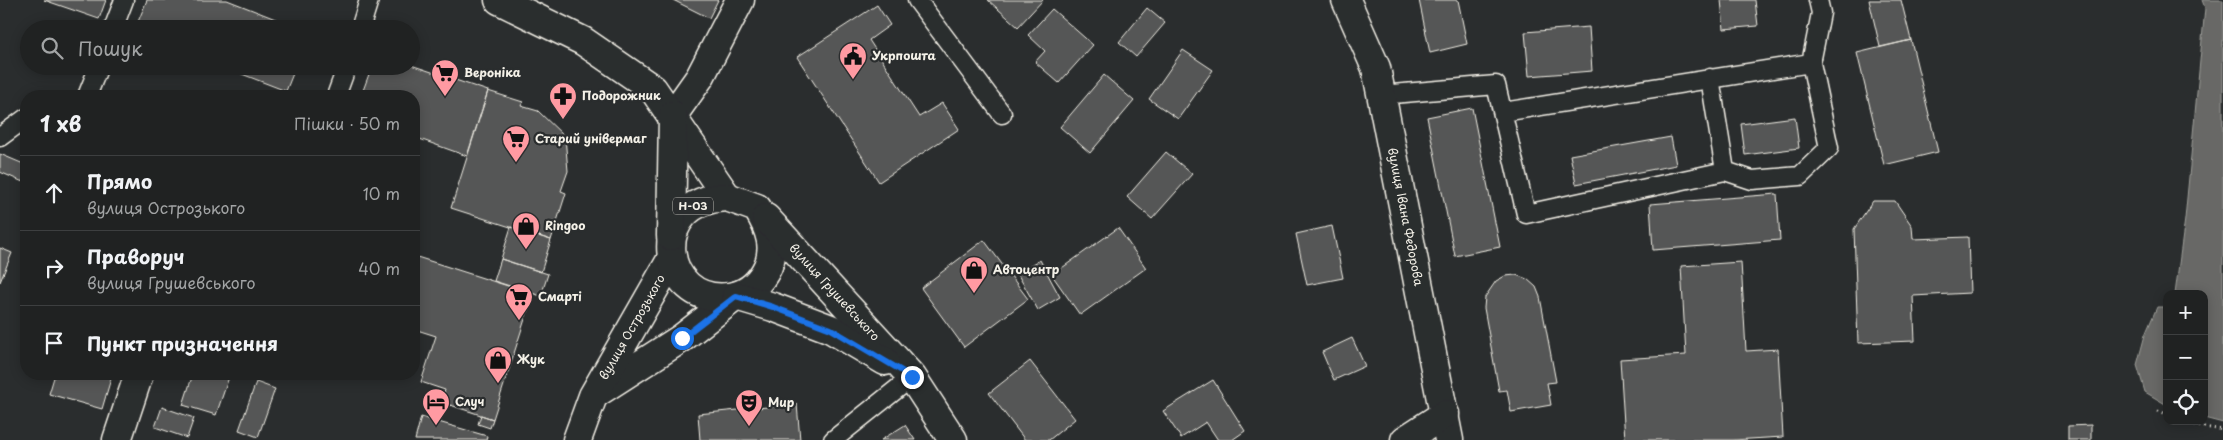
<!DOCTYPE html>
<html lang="uk">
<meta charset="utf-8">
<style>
body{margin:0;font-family:"Playpen Sans",sans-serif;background:#282a2a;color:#f1f3f6}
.controls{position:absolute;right:15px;bottom:15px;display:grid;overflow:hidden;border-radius:10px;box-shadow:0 2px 12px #0003}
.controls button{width:45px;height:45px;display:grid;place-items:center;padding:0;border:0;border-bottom:1px solid #3d3f40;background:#202222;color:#f1f3f6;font:25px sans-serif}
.stop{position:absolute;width:15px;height:15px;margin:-11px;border:4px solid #1a73e8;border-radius:50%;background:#fff}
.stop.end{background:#1a73e8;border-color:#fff;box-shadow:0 1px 5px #0008}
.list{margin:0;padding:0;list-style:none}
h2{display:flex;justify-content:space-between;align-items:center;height:65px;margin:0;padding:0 20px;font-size:21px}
h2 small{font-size:16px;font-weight:400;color:#a2a4a5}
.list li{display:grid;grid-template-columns:32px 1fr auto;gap:15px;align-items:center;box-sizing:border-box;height:75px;padding:0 20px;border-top:1px solid #3d3f40}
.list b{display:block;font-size:19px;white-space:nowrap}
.list p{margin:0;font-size:16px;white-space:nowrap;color:#a2a4a5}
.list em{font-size:16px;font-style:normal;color:#a2a4a5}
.icon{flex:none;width:28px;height:28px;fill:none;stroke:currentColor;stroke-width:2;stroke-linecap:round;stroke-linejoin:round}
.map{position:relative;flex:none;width:2223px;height:440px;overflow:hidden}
.search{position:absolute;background:#202222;box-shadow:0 2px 12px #0003;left:20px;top:20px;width:400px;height:55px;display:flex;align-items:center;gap:12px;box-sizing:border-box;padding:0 18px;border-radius:28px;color:#a2a4a5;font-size:19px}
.panel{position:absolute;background:#202222;box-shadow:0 2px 12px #0003;left:20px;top:90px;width:400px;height:290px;border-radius:20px}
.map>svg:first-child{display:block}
.water{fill:#676866;stroke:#9f9f9a}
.building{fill:#555756;stroke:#f4f1e8}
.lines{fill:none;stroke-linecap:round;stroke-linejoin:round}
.lane-casing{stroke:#f4f1e8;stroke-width:21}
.street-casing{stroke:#f4f1e8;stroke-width:31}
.secondary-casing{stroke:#f4f1e8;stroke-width:31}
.primary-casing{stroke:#f4f1e8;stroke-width:31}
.path{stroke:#f4f1e8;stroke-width:3;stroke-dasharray:1 4;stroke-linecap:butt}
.lane{stroke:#2a2d2e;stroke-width:18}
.street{stroke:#2a2d2e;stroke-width:28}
.secondary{stroke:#2a2d2e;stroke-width:28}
.primary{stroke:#2a2d2e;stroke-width:28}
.route{stroke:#1a73e8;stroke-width:6}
.labels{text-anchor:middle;stroke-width:4.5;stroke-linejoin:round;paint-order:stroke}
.shield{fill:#2a2d2e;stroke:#b7b6b0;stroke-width:1}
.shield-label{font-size:11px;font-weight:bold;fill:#f4f1e8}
.poi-label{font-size:12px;font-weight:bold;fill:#f4f1e8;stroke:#2a2d2e;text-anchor:start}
.street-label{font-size:12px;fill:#f4f1e8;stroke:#2a2d2e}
</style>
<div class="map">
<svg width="2223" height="440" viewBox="0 0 2223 440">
<rect width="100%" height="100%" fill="#2a2d2e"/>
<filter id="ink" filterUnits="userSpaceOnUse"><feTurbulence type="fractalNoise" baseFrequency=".02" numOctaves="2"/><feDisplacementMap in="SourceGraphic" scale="10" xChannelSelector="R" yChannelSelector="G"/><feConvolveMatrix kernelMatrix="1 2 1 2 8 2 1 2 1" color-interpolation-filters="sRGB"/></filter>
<g filter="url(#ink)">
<path class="water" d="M2202 0H2223V423L2204 418V294H2175L2185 219 2205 8Z
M2157 307H2167V405L2145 392 2137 365 2145 335Z"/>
<path class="building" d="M44 0H106L99 19Z
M147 0H227L301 29H135Z
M673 0H718L709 18Z
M988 0H1043L1018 27Z
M1419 0H1458L1467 44 1430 53Z
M1721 0H1755L1758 26 1724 29Z
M1869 0H1901L1911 40 1880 47Z
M877 5 890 25 869 40 919 117 942 103 959 129 879 182 797 57Z
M1147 8 1165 23 1136 57 1119 42Z
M1052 9 1093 45 1059 83 1035 62 1045 51 1028 35Z
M1589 27 1592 71 1529 76 1525 32Z
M1911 40 1938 152 1884 165 1857 53Z
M1183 50 1213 70 1178 119 1149 99Z
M411 65 488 91 467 156 414 137V96H361L372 66Z
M221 66H296L286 91Z
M1104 75 1134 101 1090 153 1060 127Z
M488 91 523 102 521 106 538 111 565 137 568 171 561 191 566 193 551 240 451 208Z
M1472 108 1500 247 1455 256 1427 117Z
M1795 117 1799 148 1745 155 1741 124Z
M1671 137 1676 165 1576 184 1570 155Z
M1166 152 1192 174 1152 219 1127 197Z
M0 154 26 165V174L23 182 0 172Z
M1777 194 1780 240 1653 250 1650 204Z
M1873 201H1895L1912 226 1913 239 1968 237 1970 293 1913 296 1915 341 1858 343 1854 229Z
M1332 226 1343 278 1307 285 1296 234Z
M511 227 551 240 541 272 501 259Z
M1118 228 1146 268 1080 315 1052 275Z
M984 240 1028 299 964 347 921 288Z
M0 248 12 253 0 282Z
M414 256 533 294 493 419 441 402 445 390 421 382 436 336 414 329Z
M501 259 548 274 541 296 494 281Z
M1040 260 1060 297 1038 310 1017 273Z
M1741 262 1746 351 1778 349 1783 437 1733 440H1625L1620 359 1686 355 1681 266Z
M1516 275 1527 279 1536 287 1540 297 1556 382 1547 383 1551 405 1511 412 1507 390 1499 391 1484 308 1485 297 1496 281 1505 276Z
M1352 338 1365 366 1334 380 1322 352Z
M1030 361 1075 419 1049 440H1025L989 393Z
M55 374 112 375 102 409 49 394Z
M193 374H230L216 415 183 405Z
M1213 380 1245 431 1232 440H1218L1206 422 1181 438 1163 411Z
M256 382 275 389 258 437 239 430Z
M797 404 800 440H700L698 414Z
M162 407 194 418 187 438 155 427Z
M481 415 493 419 490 428 478 424Z
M421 417 487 436 486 440H415Z
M905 425 915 440H881Z
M2091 425V440H2068V426Z"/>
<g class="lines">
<g class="lane-casing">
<path id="lane" d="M917 0 1002 114
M113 29 124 0
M360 29 369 0
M1710 78 1725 171
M1381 95 1496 85 1526 214 1725 171 1752 180 1800 176 1829 148 1811 63 1821 13 1818 0
M87 96 99 66
M336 96 347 66
M1503 112 1811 63
M0 137 26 118
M833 440 912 377"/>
</g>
<g class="street-casing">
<g id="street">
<path id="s1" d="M1346 0 1376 68 1449 440"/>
<path d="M673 115 700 77 740 0"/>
<path d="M117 440 139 374"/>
<path d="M1405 440 1445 414"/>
</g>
</g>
<g class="secondary-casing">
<g id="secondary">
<path d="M598 392 682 338 736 296"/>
<path id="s2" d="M577 440 593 396 672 258"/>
</g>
</g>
<g class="primary-casing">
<g id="primary">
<path d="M499 0 583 41 653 89 727 197"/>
<path d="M727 197 757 208C770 229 778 250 765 272 757 286 744 295 729 297 660 306 645 200 727 197Z"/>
<path id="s3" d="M766 218 912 377 953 440"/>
<path d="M671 236 673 115"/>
<path d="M736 296 773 307 831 329 885 361"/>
</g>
</g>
<path class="path" d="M2158 411 2167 414
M2185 421 2198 426 2223 430"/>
<use href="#lane" class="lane"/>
<use href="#street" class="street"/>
<use href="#secondary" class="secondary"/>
<use href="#primary" class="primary"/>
</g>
</g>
<g class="lines" filter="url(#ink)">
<path class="route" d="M682 338 736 296 773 307 831 329 912 377"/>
</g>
<defs>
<g id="civic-pin" transform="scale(1.4375)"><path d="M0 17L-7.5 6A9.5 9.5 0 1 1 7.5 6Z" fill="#ff9aa2" stroke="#2a2d2e"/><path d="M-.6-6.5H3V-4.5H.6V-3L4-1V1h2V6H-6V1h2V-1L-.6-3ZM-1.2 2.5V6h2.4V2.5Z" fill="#111"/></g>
<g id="supermarket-pin" transform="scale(1.4375)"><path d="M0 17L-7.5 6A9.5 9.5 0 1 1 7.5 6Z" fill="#ff9aa2" stroke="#2a2d2e"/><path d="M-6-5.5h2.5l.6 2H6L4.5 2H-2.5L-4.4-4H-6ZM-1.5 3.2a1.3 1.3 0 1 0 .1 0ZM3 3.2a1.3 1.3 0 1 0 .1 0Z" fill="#111"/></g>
<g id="pharmacy-pin" transform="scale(1.4375)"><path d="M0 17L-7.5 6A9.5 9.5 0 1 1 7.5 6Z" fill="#ff9aa2" stroke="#2a2d2e"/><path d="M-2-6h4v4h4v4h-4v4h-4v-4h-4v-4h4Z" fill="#111"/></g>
<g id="shop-pin" transform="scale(1.4375)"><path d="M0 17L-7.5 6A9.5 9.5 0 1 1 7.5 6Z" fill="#ff9aa2" stroke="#2a2d2e"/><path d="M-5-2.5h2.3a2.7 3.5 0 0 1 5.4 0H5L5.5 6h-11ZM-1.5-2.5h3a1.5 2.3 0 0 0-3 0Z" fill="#111"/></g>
<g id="hotel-pin" transform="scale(1.4375)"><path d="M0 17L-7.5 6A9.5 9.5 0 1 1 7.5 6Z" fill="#ff9aa2" stroke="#2a2d2e"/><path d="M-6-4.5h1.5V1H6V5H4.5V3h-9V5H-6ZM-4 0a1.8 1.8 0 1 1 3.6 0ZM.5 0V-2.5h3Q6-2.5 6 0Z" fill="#111"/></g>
<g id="theatre-pin" transform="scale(1.4375)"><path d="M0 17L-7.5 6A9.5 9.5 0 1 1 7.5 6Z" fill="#ff9aa2" stroke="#2a2d2e"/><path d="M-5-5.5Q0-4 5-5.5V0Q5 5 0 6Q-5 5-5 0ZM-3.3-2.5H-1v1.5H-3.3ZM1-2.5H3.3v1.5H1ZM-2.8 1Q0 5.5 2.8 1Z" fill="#111"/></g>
</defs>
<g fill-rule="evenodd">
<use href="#civic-pin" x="853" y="56"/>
<use href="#supermarket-pin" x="445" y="73"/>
<use href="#pharmacy-pin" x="563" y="96"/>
<use href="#supermarket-pin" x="516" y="139"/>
<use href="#shop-pin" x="526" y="226"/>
<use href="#shop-pin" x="974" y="270"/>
<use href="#supermarket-pin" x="519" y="297"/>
<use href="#shop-pin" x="498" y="360"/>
<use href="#hotel-pin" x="436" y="402"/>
<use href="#theatre-pin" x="749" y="403"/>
</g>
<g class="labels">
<rect class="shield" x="673" y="197.5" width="40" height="17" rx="4"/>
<g class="shield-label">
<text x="693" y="210">Н-03</text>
</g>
<g class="poi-label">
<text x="872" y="60">Укрпошта</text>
<text x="464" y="77">Вероніка</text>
<text x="582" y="100">Подорожник</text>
<text x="535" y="143">Старий універмаг</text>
<text x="545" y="230">Ringoo</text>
<text x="993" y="274">Автоцентр</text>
<text x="538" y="301">Смарті</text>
<text x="517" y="364">Жук</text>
<text x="455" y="406">Случ</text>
<text x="768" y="407">Мир</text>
</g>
<g class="street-label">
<text dy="4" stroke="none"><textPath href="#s1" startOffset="226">вулиця Івана Федорова</textPath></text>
<text dy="4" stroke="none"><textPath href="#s3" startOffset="101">вулиця Грушевського</textPath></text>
<text dy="4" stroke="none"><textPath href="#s2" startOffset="126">вулиця Острозького</textPath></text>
</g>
</g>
</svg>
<div class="controls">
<button>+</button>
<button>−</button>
<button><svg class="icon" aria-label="locate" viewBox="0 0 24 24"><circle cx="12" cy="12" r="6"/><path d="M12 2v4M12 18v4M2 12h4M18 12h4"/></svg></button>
</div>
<div class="stop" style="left:682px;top:338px"></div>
<div class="stop end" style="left:912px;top:377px"></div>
<div class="search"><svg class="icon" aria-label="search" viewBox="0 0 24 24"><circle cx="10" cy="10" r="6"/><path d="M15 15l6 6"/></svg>Пошук</div>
<section class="panel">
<h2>1 хв<small>Пішки · 50 m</small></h2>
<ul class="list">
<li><svg class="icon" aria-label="ahead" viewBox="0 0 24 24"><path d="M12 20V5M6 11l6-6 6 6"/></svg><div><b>Прямо</b><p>вулиця Острозького</p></div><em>10 m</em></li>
<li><svg class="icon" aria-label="right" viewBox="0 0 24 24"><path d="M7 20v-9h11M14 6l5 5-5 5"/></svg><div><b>Праворуч</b><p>вулиця Грушевського</p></div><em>40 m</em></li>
<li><svg class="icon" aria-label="arrive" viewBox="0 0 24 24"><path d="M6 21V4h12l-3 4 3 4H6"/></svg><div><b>Пункт призначення</b></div></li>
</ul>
</section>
</div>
